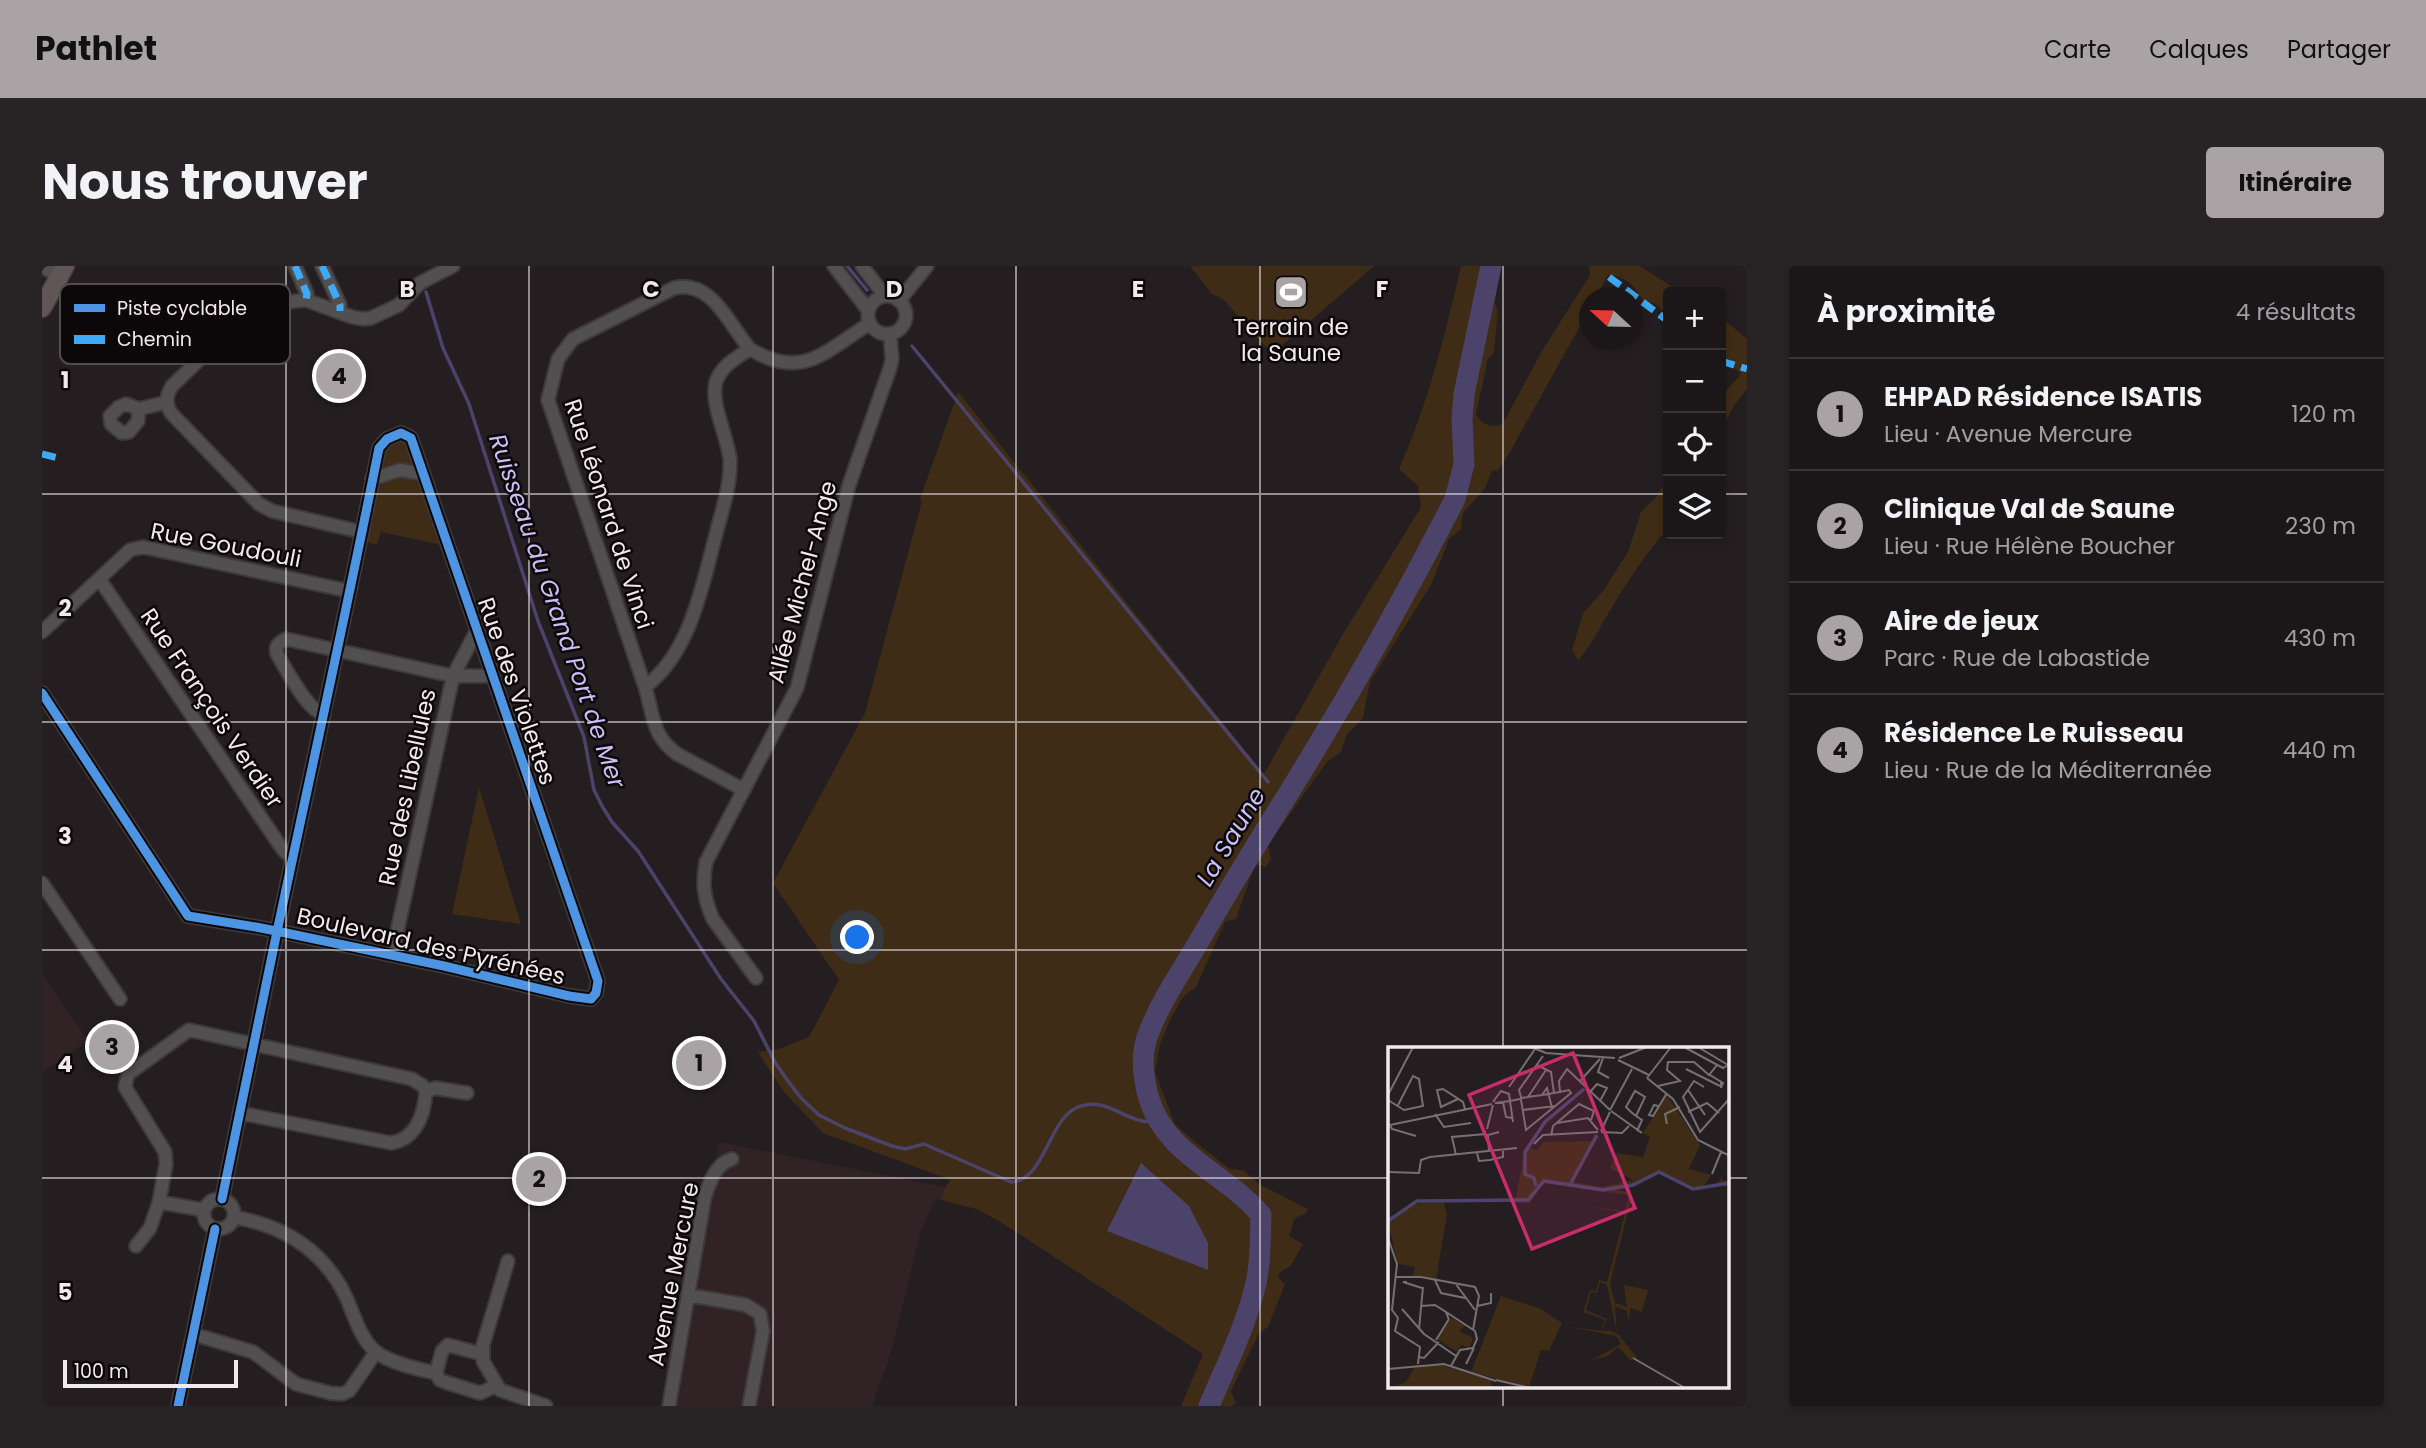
<!DOCTYPE html>
<html lang="fr">
<meta charset="utf-8">
<style>
body{margin:0;font-family:Poppins,sans-serif;background:#282325;color:#f1f3f6}
.controls{position:absolute;right:21px;top:21px;display:grid;overflow:hidden;border-radius:7px;box-shadow:0 4px 10px #0003}
.controls button{width:63px;height:63px;display:grid;place-items:center;padding:0;border:0;border-bottom:2px solid #393537;background:#1b1618;color:#f1f3f6;font:35px sans-serif}
.compass{position:absolute;left:1537px;top:21px;width:63px;height:63px;border-radius:50%;background:#1b1618;box-shadow:0 4px 10px #0003;rotate:292deg}
.scale{position:absolute;left:21px;bottom:18px;width:175px;box-sizing:border-box;padding-left:7px;border:4px solid #f1eaec;border-top:0;font-size:19px;line-height:24px;white-space:nowrap;color:#f1eaec;-webkit-text-stroke:5px #0c0809;paint-order:stroke}
.you{position:absolute;left:816px;top:672px;width:24px;height:24px;margin:-18px;border:5px solid #fff;border-radius:50%;background:#1a73e8;box-shadow:0 0 0 10px #1a73e833}
.badge{display:grid;place-items:center;width:46px;height:46px;border-radius:50%;background:#a9a3a5;color:#111;font-size:23px;font-weight:700}
.pin{position:absolute;translate:-50% -50%;border:4px solid #fff;box-shadow:0 2px 7px #0006}
.list{margin:0;padding:0;list-style:none}
h2{display:flex;justify-content:space-between;align-items:center;height:91px;margin:0;padding:0 28px;font-size:30px}
h2 small{font-size:23px;font-weight:400;color:#a09fa2}
.list li{display:grid;grid-template-columns:46px 1fr auto;gap:21px;align-items:center;box-sizing:border-box;height:112px;padding:0 28px;border-top:2px solid #393537}
.list b{display:block;font-size:26px;white-space:nowrap}
.list p{margin:0;font-size:23px;white-space:nowrap;color:#a09fa2}
.list em{font-size:23px;font-style:normal;color:#a09fa2}
.icon{flex:none;width:38px;height:38px;fill:none;stroke:currentColor;stroke-width:2;stroke-linecap:round;stroke-linejoin:round}
.map{position:relative;flex:none;width:1705px;height:1140px;overflow:hidden;border-radius:7px}
header{display:flex;align-items:center;gap:42px;box-sizing:border-box;height:98px;padding:0 35px;background:#a9a3a5;color:#111}
header strong{font-size:33px}
nav{display:flex;gap:38px;margin-inline-start:auto;font-size:24px}
.intro{display:flex;align-items:center;justify-content:space-between;box-sizing:border-box;height:168px;padding:0 42px}
h1{margin:0;font-size:49px}
.button{padding:18px 32px;border-radius:7px;background:#a9a3a5;color:#111;font-size:24px;font-weight:700}
main{display:flex;gap:42px;padding:0 42px}
aside{flex:1;background:#1b1618;border-radius:7px;box-shadow:0 4px 10px #0003}
.map>svg:first-child{display:block}
.built{fill:#312226}
.green{fill:#3e2c16}
.water{fill:#4c436a}
.lines{fill:none;stroke-linecap:round;stroke-linejoin:round}
.stream{stroke:#4c436a;stroke-width:3.5}
.river{stroke:#4c436a;stroke-width:21}
.minor-casing{stroke:#3e393b;stroke-width:16}
.primary-casing{stroke:#3e393b;stroke-width:21}
.minor{stroke:#524f50;stroke-width:12}
.primary{stroke:#605656;stroke-width:18}
.quiet{stroke:#3fa9f5;stroke-width:7;stroke-dasharray:14 7;stroke-linecap:butt}
.cycleway-casing{stroke:#0c0809;stroke-width:13}
.cycleway{stroke:#4d94e3;stroke-width:9}
.grid{fill:none;stroke:#f1eaec;stroke-width:2;stroke-opacity:0.55}
.labels{text-anchor:middle;stroke-width:5;stroke-linejoin:round;paint-order:stroke}
.poi-label{font-size:23px;fill:#f1eaec;stroke:#0c0809}
.street-label{font-size:23px;fill:#f1eaec;stroke:#0c0809}
.water-label{font-size:24px;font-style:italic;fill:#cac0f9;stroke:#0c0809}
.inset-river{fill:none;stroke:#4c436a;stroke-width:3.5}
.inset-road{fill:none;stroke:#767072;stroke-width:2}
.view{fill:#c72d6a;fill-opacity:0.15;stroke:#c72d6a;stroke-width:3.5}
.inset-edge{fill:none;stroke:#f1eaec;stroke-width:3.5}
.key{fill:#0c0809;stroke:#514c4d;stroke-width:2}
.key-label{font-size:19px;fill:#f1eaec}
.grid-label{font-size:23px;text-anchor:middle;font-weight:bold;fill:#f1eaec;stroke:#0c0809;stroke-width:5;stroke-linejoin:round;paint-order:stroke}
</style>
<header>
<strong>Pathlet</strong>
<nav><a>Carte</a><a>Calques</a><a>Partager</a></nav>
</header>
<div class="intro"><h1>Nous trouver</h1><a class="button">Itinéraire</a></div>
<main>
<div class="map">
<svg width="1705" height="1140" viewBox="0 0 1705 1140">
<rect width="100%" height="100%" fill="#241e20"/>
<path class="built" d="M0 708 46 775 0 806Z
M677 876 903 921 899 934 892 935 878 967 851 1080 830 1140H631Z"/>
<path class="green" d="M1148 0H1332L1230 88 1181 33 1170 28Z
M1419 0H1458L1453 36 1456 45 1452 87 1446 92 1434 148C1439 159 1448 161 1460 159L1500 85 1548 9 1547 0H1598L1638 26H1626V49L1612 37 1601 35C1592 19 1584 10 1566 9L1554 31 1548 32 1547 44 1468 186 1456 205 1450 204 1443 222 1421 247 1419 263 1407 273 1390 317 1328 416 1321 452 1305 468 1299 486 1284 497 1226 579 1229 593 1224 601 1213 598 1194 653 1183 656 1154 721 1141 731 1129 752 1118 778 1113 806 1133 858 1153 876 1188 903 1201 904 1217 918 1266 943 1263 948 1253 952 1247 970 1261 978 1248 1001 1238 1006 1236 1012 1243 1018 1226 1061 1217 1067 1189 1125 1194 1137 1190 1140H1139L1161 1088 957 955 934 943 899 934 903 921 909 914 781 867 742 826 716 786 737 783 767 771 797 714 731 617 823 447 880 235 878 233 916 126 1222 508 1301 368 1379 241 1376 220 1357 203C1386 138 1403 69 1419 0Z
M1679 51 1705 73V123L1693 138 1679 163V131L1699 108 1679 89Z
M362 172 373 197 372 200 358 198 339 202C343 183 343 179 362 172Z
M358 209 369 212 379 219 400 279 339 266 335 279 322 275 335 222 342 215Z
M1626 211V262C1603 288 1584 318 1566 348 1556 364 1550 380 1536 394L1530 384 1541 347 1561 325 1586 286 1599 246 1615 230Z
M437 521 479 658 410 648Z
M69 767 83 785 70 795 57 777Z"/>
<path class="water" d="M1099 897 1147 940 1166 977V1004L1065 965Z"/>
<g class="lines">
<path class="stream" d="M805 0 825 24
M384 26 401 82 427 138 496 355 542 471 552 524 560 540 570 556 596 585 679 713 712 755 734 798 746 815 759 832 777 849 803 862 850 880 863 883 882 878 969 916C1005 914 1006 849 1039 840 1063 833 1078 850 1100 855 1105 856 1111 855 1116 854
M870 80 1226 516
M1236 528 1241 535"/>
<path class="river" d="M1167 1140C1183 1102 1202 1064 1212 1025 1219 1001 1218 974 1219 949 1185 908 1124 889 1107 833 1101 812 1098 787 1107 766 1118 737 1137 709 1153 682 1182 632 1212 582 1243 533 1304 435 1361 335 1413 233L1422 198 1420 154 1422 128 1449 0"/>
<g class="minor-casing">
<path id="minor" d="M0 0 17 11
M253 0 265 28 264 34
M280 0 298 39V45
M792 0 826 44
M820 0 843 30
M826 49a19 19 0 1 1 38 0a19 19 0 1 1-38 0Z
M857 35 885 0
M97 143 96 155 87 166 80 167 69 158 68 150 77 141 84 138 97 143 125 136
M330 213 358 204 381 208
M320 266 230 245 217 238 129 147C123 137 124 130 130 120L189 63 245 36 264 34 310 51 321 53 329 52 357 39 378 17 411 0
M58 314 239 581 244 587 251 589
M0 366 88 284 101 281 307 325
M603 421C649 386 660 320 674 268 680 244 689 219 688 194 686 171 668 138 674 116 679 100 694 92 708 83 761 115 783 85 827 58
M0 427 146 650 214 661C224 663 234 665 244 667L402 700 527 730 549 733 554 727 556 715 369 172 359 167 345 173 337 182C304 348 267 514 232 680L180 933
M281 448C265 444 244 403 235 388 233 380 236 377 244 373L411 410H450
M702 524 635 488C609 469 612 449 603 421L506 134 516 93 531 73 632 22C670 13 687 59 708 83
M0 617 78 733
M350 689 411 410 434 366
M714 712 671 653C662 633 660 618 664 596L755 422 807 219 848 102 850 93 848 69
M384 826 393 822 425 827
M198 847 349 877C374 873 382 849 384 826
M162 948a15 15 0 1 1 30 0a15 15 0 1 1-30 0Z
M162 944 117 936 124 898 123 886 83 821 86 808 147 764 370 813 381 820 384 826
M192 951C242 960 283 985 305 1033 312 1050 319 1073 333 1085 345 1096 379 1104 394 1107
M94 980 108 962 117 936
M466 995 441 1079V1095L458 1124 504 1140
M646 1029 704 1039 718 1048 721 1065 707 1140
M151 1068 211 1086 254 1118 288 1127 300 1128 307 1125 334 1086
M440 1088 406 1079 400 1085 394 1107 398 1114 403 1116 438 1127 454 1120
M136 1140 173 963
M627 1140 663 930C668 915 674 898 690 893"/>
</g>
<g class="primary-casing">
<path id="primary" d="M0 42 23 0"/>
</g>
<use href="#minor" class="minor"/>
<use href="#primary" class="primary"/>
<path class="quiet" d="M253 0 265 28 264 34
M280 0 298 39V45
M1567 11 1626 55
M1679 95 1705 103
M0 188 20 193"/>
<g class="cycleway-casing">
<path id="cycleway" d="M0 427 146 650 214 661C224 663 234 665 244 667L402 700 527 730 549 733 554 727 556 715 369 172 359 167 345 173 337 182C304 348 267 514 232 680L180 933
M136 1140 173 963"/>
</g>
<use href="#cycleway" class="cycleway"/>
</g>
<path class="grid" d="M244 0V1140M487 0V1140M731 0V1140M974 0V1140M1218 0V1140M1461 0V783M0 228H1626M1679 228H1705M0 456H1705M0 684H1705M0 912H1348M1686 912H1705M1461 1121V1140"/>
<defs>
<g id="stadium-square" transform="scale(1.75)"><rect x="-9" y="-9" width="18" height="18" rx="4" fill="#a9a3a5" stroke="#0c0809"/><path d="M0-5a6.5 5 0 1 0 0 10a6.5 5 0 1 0 0-10ZM-3.5-1.8h7v3.6h-7Z" fill="#fff"/></g>
</defs>
<g fill-rule="evenodd">
<use href="#stadium-square" x="1249" y="26"/>
</g>
<g class="labels">
<g class="poi-label">
<text x="1249" y="69">Terrain de<tspan x="1249" dy="26">la Saune</tspan></text>
</g>
<g class="street-label">
<text transform="translate(567 248) rotate(72)" y="8">Rue Léonard de Vinci</text>
<text transform="translate(184 279) rotate(11)" y="8">Rue Goudouli</text>
<text transform="translate(760 316) rotate(-75)" y="8">Allée Michel-Ange</text>
<text transform="translate(475 425) rotate(71)" y="8">Rue des Violettes</text>
<text transform="translate(170 442) rotate(56)" y="8">Rue François Verdier</text>
<text transform="translate(365 521) rotate(-78)" y="8">Rue des Libellules</text>
<text transform="translate(389 680) rotate(13)" y="8">Boulevard des Pyrénées</text>
<text transform="translate(631 1008) rotate(-79)" y="8">Avenue Mercure</text>
</g>
<g class="water-label">
<text transform="translate(515 345) rotate(71)" y="8">Ruisseau du Grand Port de Mer</text>
<text transform="translate(1189 571) rotate(-59)" y="8">La Saune</text>
</g>
</g>
<g transform="translate(1346 781)">
<rect width="341" height="341" fill="#241e20"/>
<path d="M279 48 312 98 301 122 323 128 316 139 330 136 335 127 334 133 341 134V138L304 143 272 126 244 140 223 142 242 146 244 149 222 236 227 256 239 260 236 238 260 243 254 265 243 261 240 274 239 264 227 259 229 287 219 238 212 235 209 246 203 245 198 263 219 272 214 284H223L231 288 249 311 242 313 230 300 220 309 204 313 233 297 228 289 178 279 213 284 217 273 195 265 202 243 208 244 211 233 219 235 237 166 205 160 237 164 241 148 155 136 142 156 62 153 128 151 136 106 140 100 149 104 155 95 207 94 184 135 213 140 245 133 222 121 229 106 255 110 262 90 255 86ZM55 153 59 167 48 232 25 229 27 220 10 217 0 176 28 157ZM113 249 153 262 174 276 161 304 153 303 141 340 83 325ZM64 271 77 279 71 284 85 291 81 301 73 298 69 305 48 291ZM28 318H53L103 333 104 341H3L18 335Z" fill="#3e2c16"/>
<path class="inset-river" d="M183 136 209 88M148 139 146 131 137 127V105L157 75 196 42M0 174 29 154 140 153 156 134 215 143 245 138 271 125 305 142 342 136"/>
<path class="inset-road" d="M143 0 158 6 227 11M296 0 335 21 340 18M310 0 340 18M215 11 210 25 221 31M231 11 259 0M230 13 261 28M149 18 163 25 166 46M298 22 332 39M322 28 335 36 333 41V35M259 31 285 52 310 93 342 109M259 31 283 0M192 34 212 12M270 39 292 34 279 23 280 15H306L321 28 329 18M121 40 147 2M316 40 306 34 295 50 312 85 342 51M300 43 317 68M172 45 171 34 179 22 222 63M202 45 209 37 219 41 212 54M0 48 25 0M154 48 159 41 164 61M140 50 158 23M70 52 53 60 49 43 55 42 75 55 77 62M0 53 16 63 35 59 31 32 25 29 10 58M105 55 113 44 121 47 125 75M115 55 118 70 124 71M107 56 122 54 132 52H133L134 51 140 50 154 48 172 45 181 43 183 46 138 83 133 53V50L131 43 155 9M270 59 266 58 261 68 265 69 279 46M135 63 167 59M222 63 244 22M223 64 254 86M300 65 319 56 331 66M47 67 56 80 83 76M248 69 257 50 247 44 238 60 243 65 248 69 254 73 249 84M169 76 200 71 210 83M279 77 277 67 292 60M99 82 105 58M213 84 222 65M213 85 234 86 241 79M28 89 4 82 2 78 104 57M163 89 165 79 191 57 206 64 203 73M146 97 155 88 210 85M101 105 100 88 111 85M89 106 91 114 102 113 115 110V102M68 108 64 90 98 87M0 125 31 126 33 113 42 110 129 101M324 127 333 105M0 191 9 217 4 263 10 271 7 284 32 300 30 317M8 230H33L87 240 91 249 85 283M47 233 53 246 77 251M19 235H15L34 241M67 236 87 263M33 259 47 258 58 265M89 259 103 256V246M14 262 36 287 68 309M61 273 58 265 87 284 89 292 85 301 72 303 63 319M31 282 35 240M48 293 61 272M31 310 36 311 51 295M245 311 297 341M80 314 78 317 86 301M0 322 56 317 108 334M108 333 142 341"/>
<path class="view" d="M185 6 247 161 144 202 81 48Z"/>
<rect width="341" height="341" class="inset-edge"/>
</g>
<rect x="18" y="18" width="230" height="80" rx="10" class="key"/>
<rect x="32" y="38" width="31" height="8" fill="#4d94e3"/>
<rect x="32" y="69" width="31" height="9" fill="#3fa9f5"/>
<g class="key-label">
<text x="75" y="49">Piste cyclable</text>
<text x="75" y="80">Chemin</text>
</g>
<g class="grid-label">
<text x="365" y="31">B</text>
<text x="609" y="31">C</text>
<text x="852" y="31">D</text>
<text x="1096" y="31">E</text>
<text x="1340" y="31">F</text>
<text x="23" y="122">1</text>
<text x="23" y="350">2</text>
<text x="23" y="578">3</text>
<text x="23" y="806">4</text>
<text x="23" y="1034">5</text>
</g>
</svg>
<div class="controls">
<button>+</button>
<button>−</button>
<button><svg class="icon" aria-label="locate" viewBox="0 0 24 24"><circle cx="12" cy="12" r="6"/><path d="M12 2v4M12 18v4M2 12h4M18 12h4"/></svg></button>
<button><svg class="icon" aria-label="layers" viewBox="0 0 24 24"><path d="M12 4l9 5-9 5-9-5zM3 14l9 5 9-5"/></svg></button>
</div>
<svg class="compass" viewBox="-18 -18 36 36"><path d="M0-13l5 13h-10z" fill="#e53935"/><path d="M0 13l5-13h-10z" fill="#a09fa2"/></svg>
<div class="scale">100 m</div>
<div class="you"></div>
<div class="pin badge" style="left:657px;top:797px">1</div>
<div class="pin badge" style="left:497px;top:913px">2</div>
<div class="pin badge" style="left:70px;top:781px">3</div>
<div class="pin badge" style="left:297px;top:110px">4</div>
</div>
<aside>
<h2>À proximité<small>4 résultats</small></h2>
<ul class="list">
<li><span class="badge">1</span><div><b>EHPAD Résidence ISATIS</b><p>Lieu · Avenue Mercure</p></div><em>120 m</em></li>
<li><span class="badge">2</span><div><b>Clinique Val de Saune</b><p>Lieu · Rue Hélène Boucher</p></div><em>230 m</em></li>
<li><span class="badge">3</span><div><b>Aire de jeux</b><p>Parc · Rue de Labastide</p></div><em>430 m</em></li>
<li><span class="badge">4</span><div><b>Résidence Le Ruisseau</b><p>Lieu · Rue de la Méditerranée</p></div><em>440 m</em></li>
</ul>
</aside>
</main>
